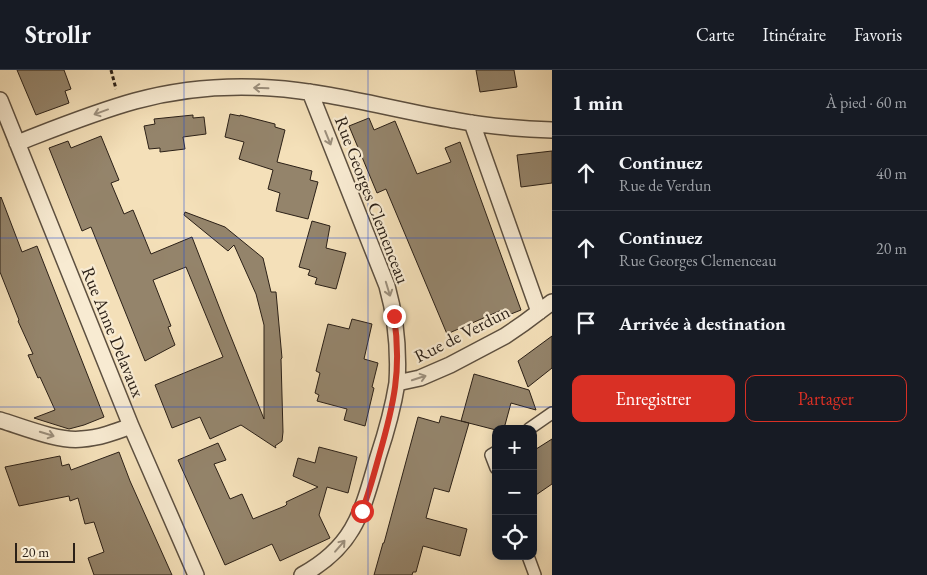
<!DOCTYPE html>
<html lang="fr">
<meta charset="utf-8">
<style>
body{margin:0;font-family:"EB Garamond",serif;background:#20242c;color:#f1f3f6}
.controls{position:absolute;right:15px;bottom:15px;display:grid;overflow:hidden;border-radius:10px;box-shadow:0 2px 12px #0003}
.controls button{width:45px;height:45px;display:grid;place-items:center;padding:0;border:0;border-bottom:1px solid #363941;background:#171b24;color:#f1f3f6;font:25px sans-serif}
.scale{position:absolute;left:15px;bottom:12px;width:60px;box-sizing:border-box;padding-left:5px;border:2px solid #2b2017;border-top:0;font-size:14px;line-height:18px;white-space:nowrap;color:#2b2017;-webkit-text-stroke:4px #f8ebd2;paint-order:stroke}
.stop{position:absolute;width:15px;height:15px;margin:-11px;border:4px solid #d93025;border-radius:50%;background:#fff}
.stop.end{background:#d93025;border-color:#fff;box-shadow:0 1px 5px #0008}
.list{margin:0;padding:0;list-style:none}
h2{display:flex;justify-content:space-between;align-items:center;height:65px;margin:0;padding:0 20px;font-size:21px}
h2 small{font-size:16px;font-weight:400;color:#9ea1a6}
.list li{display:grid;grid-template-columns:32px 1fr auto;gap:15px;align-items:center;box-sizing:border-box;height:75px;padding:0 20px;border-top:1px solid #363941}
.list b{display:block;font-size:19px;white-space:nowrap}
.list p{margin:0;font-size:16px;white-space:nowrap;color:#9ea1a6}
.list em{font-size:16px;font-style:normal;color:#9ea1a6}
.actions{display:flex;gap:10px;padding:15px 20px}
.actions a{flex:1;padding:11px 0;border:1px solid #d93025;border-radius:10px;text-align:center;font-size:18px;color:#d93025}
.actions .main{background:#d93025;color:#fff}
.icon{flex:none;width:28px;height:28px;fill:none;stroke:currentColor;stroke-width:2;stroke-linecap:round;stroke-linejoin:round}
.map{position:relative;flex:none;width:552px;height:505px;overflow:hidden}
header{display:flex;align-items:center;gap:30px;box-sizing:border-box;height:70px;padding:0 25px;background:#171b24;border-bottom:1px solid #363941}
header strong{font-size:24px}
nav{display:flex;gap:28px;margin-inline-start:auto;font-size:18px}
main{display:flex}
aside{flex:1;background:#171b24}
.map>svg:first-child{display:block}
.building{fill:#94846b;stroke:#2b2017}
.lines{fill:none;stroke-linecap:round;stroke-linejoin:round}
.pedestrian-casing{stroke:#5d5040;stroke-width:14}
.minor-casing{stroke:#5d5040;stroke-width:18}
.path{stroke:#2b2017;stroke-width:3;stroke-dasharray:4 2.5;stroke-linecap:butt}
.pedestrian{stroke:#f8ebd2;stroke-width:11}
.minor{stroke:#f8ebd2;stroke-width:15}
.oneway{stroke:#9c907e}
.route{stroke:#d93025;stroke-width:6}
.grid{fill:none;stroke:#1d4ed8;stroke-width:1;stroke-opacity:0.55}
.labels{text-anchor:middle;stroke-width:4.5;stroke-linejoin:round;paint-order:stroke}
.street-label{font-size:18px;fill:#2b2017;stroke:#f8ebd2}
</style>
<header>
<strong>Strollr</strong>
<nav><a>Carte</a><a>Itinéraire</a><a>Favoris</a></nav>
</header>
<main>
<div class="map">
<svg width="552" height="505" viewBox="0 0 552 505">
<rect width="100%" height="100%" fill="#f4e0b9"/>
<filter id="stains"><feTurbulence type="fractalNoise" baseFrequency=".004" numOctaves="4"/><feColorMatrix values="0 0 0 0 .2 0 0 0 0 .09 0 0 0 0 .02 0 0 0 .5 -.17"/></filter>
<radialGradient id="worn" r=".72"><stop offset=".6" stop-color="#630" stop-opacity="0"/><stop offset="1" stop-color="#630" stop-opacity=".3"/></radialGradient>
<path class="building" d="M17 0H64L71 19 65 21 69 33 36 45Z
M476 0H514L517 17 480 22Z
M230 44 240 46V45L275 54V57L285 60 277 92 312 101 310 110 318 112 308 149 276 141 280 123 268 119 273 100 239 89 244 72 225 67Z
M193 45V48L204 47 206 64 183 67 185 79 160 82V78L149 79 144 56 155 54 154 49Z
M369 48 374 60 395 51 417 104 451 92 445 78 460 72 521 240 506 246 504 239 447 264 386 119 377 123 349 56Z
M101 66 119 110 111 113 124 144 133 140 151 184 192 167 225 252 264 349V255L256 224 234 175 228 181 184 145 185 142 225 157 263 188 271 222H276L282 288 281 289 283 362 282 371 275 376 276 378 241 355 210 369 200 347 172 358 155 315 223 287 186 197 153 210 171 256 168 257 175 275 145 291 91 157 82 161 49 78 68 71 71 78Z
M552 81V113L521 117 517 85Z
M1 127 22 182 37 176 104 347 84 355 69 359 34 348 55 340 40 307 38 308 28 285 33 284 18 251 19 250 0 202V128Z
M312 151 330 156 326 178 346 183 336 219 315 214 317 208 308 205 310 200 299 197Z
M352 249 372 254 364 289 378 293 372 317 374 318 365 356 344 350 347 339 317 331 319 325 315 323 320 303 316 301 328 254 349 259Z
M552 266V298L528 317 518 291Z
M474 304 529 320 536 340 511 333 505 355 500 359 496 360 461 351Z
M441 346 469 353 449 422 434 418 426 448 467 459 460 486 423 476 416 502H413L412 505H374L383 473H384L418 347 439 353Z
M552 369V414L533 427V381Z
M218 373 226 390 214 394 230 429 242 424 253 449 285 436 287 434 286 432 318 417 293 406 298 388 315 393 319 377 357 387 348 423 327 417 319 445 330 468 280 491 272 474 225 495 178 390Z
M119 382 130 411 172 505H94L88 488 104 482 94 452 85 454 78 428 70 431 69 426 19 436 5 397 60 386 62 396 69 394 71 400Z"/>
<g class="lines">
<g class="pedestrian-casing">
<path id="pedestrian" d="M529 359 552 343
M496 382 491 385 496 398
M528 486 535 505"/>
</g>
<g class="minor-casing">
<path id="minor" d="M310 22 387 216C396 248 399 280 397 313
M0 30 131 356 196 505
M472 53 539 242
M17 73C56 58 95 42 135 31 179 19 226 15 271 18 333 22 393 40 454 50 486 56 519 59 552 60
M0 350C23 357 59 372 82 369 99 368 115 362 131 356
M302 505C355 476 362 442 378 387 386 363 393 338 397 313L420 308 450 295 505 266 524 253 552 232"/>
</g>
<path class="path" d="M111 0 116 19"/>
<use href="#pedestrian" class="pedestrian"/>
<use href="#minor" class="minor"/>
</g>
<defs><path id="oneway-shaft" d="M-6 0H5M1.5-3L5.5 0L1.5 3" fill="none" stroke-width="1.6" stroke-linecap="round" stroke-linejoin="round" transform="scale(1.25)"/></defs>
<g class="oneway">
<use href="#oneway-shaft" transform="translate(261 18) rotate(-178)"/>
<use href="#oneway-shaft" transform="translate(101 42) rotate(160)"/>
<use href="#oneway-shaft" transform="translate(328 68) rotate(68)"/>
<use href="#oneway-shaft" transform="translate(388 219) rotate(73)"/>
<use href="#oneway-shaft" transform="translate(419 308) rotate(-18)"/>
<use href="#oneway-shaft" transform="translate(47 364) rotate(17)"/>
<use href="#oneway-shaft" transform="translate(340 476) rotate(-49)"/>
</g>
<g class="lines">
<path class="route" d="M362 441C369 423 374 404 379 386 394 334 402 299 394 246"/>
</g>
<path class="grid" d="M184 0V505M368 0V505M0 168H552M0 337H552"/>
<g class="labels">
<g class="street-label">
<text transform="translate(372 130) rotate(69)" y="6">Rue Georges Clemenceau</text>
<text transform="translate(113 262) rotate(68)" y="6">Rue Anne Delavaux</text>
<text transform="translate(462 264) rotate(-27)" y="6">Rue de Verdun</text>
</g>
</g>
<rect width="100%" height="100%" filter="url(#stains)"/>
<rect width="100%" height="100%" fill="url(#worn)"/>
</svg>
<div class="controls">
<button>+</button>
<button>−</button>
<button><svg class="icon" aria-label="locate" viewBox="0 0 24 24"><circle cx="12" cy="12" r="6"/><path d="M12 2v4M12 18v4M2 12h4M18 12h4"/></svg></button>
</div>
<div class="scale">20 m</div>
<div class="stop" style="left:362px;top:441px"></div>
<div class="stop end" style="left:394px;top:246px"></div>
</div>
<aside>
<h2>1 min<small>À pied · 60 m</small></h2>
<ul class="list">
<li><svg class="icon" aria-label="ahead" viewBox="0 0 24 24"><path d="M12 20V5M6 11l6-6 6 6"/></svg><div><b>Continuez</b><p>Rue de Verdun</p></div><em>40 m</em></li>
<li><svg class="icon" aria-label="ahead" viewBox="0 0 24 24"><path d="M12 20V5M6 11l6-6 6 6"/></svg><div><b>Continuez</b><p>Rue Georges Clemenceau</p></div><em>20 m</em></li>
<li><svg class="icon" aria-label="arrive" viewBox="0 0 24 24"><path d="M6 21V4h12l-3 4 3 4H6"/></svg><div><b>Arrivée à destination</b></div></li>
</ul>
<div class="actions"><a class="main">Enregistrer</a><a>Partager</a></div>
</aside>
</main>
